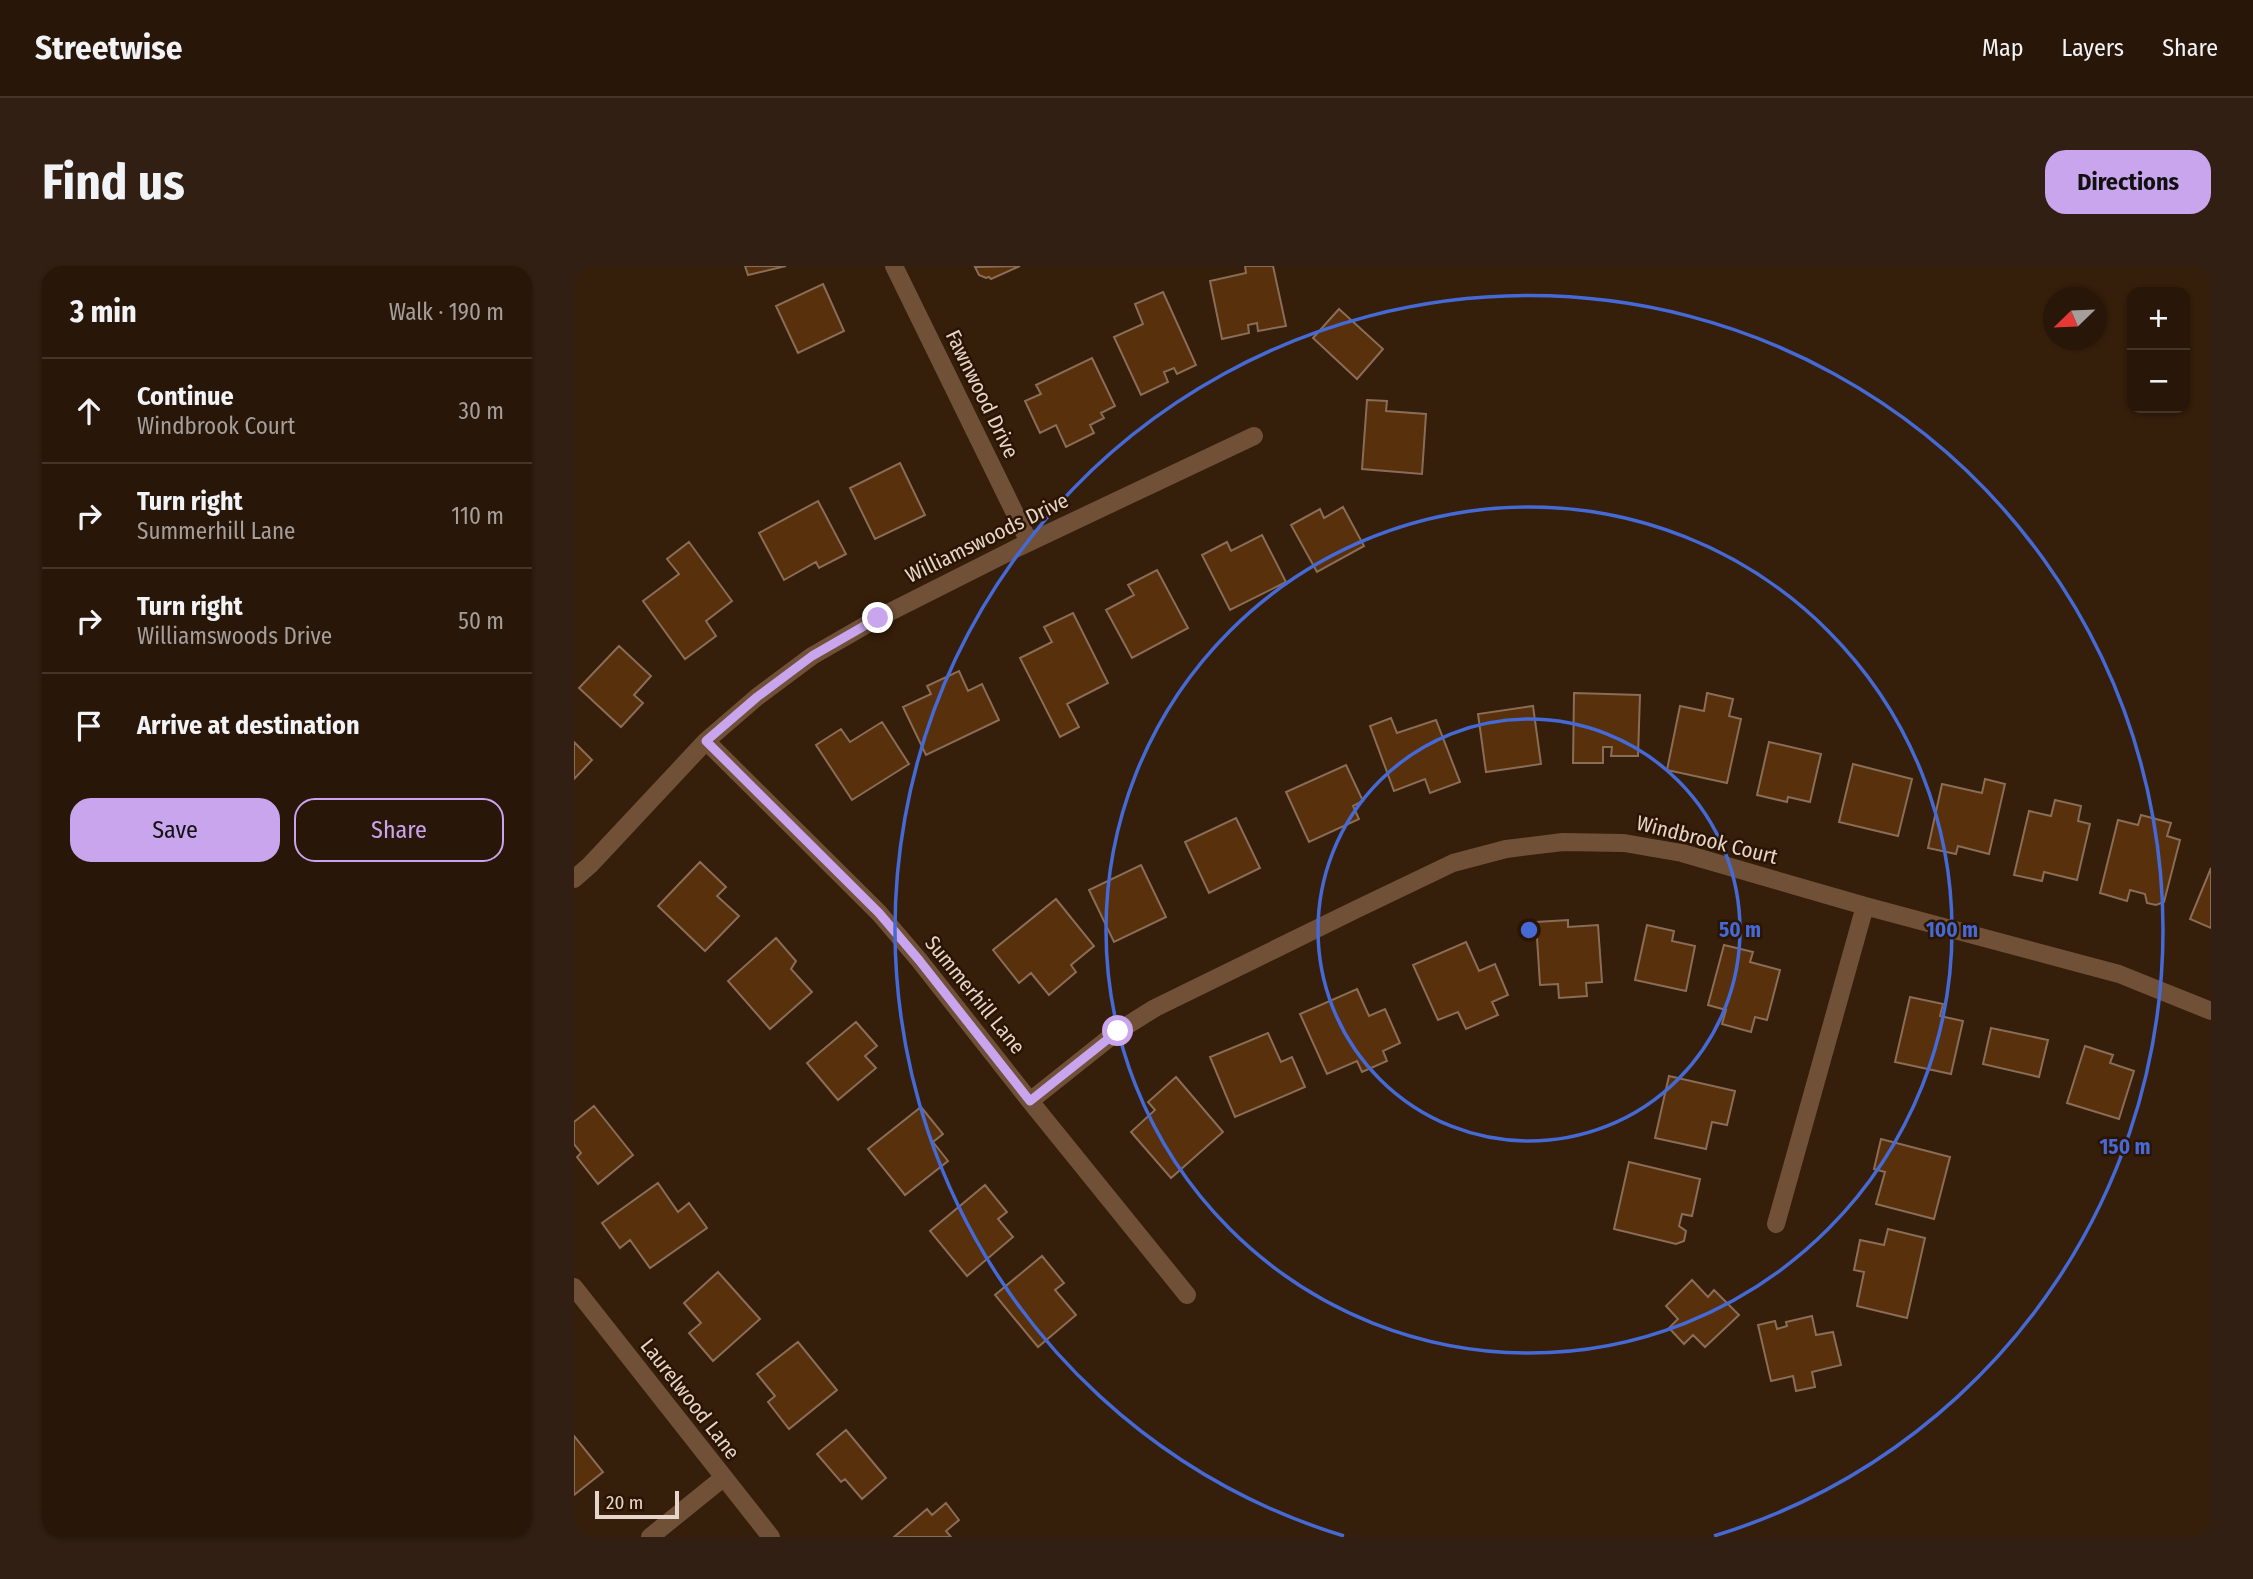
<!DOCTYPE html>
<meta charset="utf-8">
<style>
body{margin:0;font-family:"Fira Sans Condensed",sans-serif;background:#301f12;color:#f1f3f6}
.controls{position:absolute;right:21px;top:21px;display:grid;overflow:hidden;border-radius:14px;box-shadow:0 2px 5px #0004}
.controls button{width:63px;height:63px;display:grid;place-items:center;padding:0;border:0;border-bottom:2px solid #443529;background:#281608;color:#f1f3f6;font:35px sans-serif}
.compass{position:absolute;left:1469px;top:21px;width:63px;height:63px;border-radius:50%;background:#281608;box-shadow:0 2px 5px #0004;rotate:247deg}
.scale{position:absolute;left:21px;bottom:18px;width:84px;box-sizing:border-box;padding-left:7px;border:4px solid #e6d5ca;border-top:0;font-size:19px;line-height:24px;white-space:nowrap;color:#e6d5ca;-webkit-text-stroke:5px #2b1402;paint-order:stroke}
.stop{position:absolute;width:21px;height:21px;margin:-16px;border:5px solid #c9a5ee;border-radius:50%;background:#fff}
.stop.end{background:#c9a5ee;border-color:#fff;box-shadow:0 2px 7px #0008}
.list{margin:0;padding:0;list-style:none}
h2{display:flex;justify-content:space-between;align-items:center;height:91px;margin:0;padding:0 28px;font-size:30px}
h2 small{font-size:23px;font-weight:400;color:#a59f9c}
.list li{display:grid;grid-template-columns:46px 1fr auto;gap:21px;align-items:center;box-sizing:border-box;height:105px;padding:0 28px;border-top:2px solid #443529}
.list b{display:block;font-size:26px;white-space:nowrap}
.list p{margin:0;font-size:23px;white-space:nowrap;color:#a59f9c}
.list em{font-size:23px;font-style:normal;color:#a59f9c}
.actions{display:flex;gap:14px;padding:21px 28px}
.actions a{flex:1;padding:16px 0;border:2px solid #c9a5ee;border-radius:21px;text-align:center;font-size:24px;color:#c9a5ee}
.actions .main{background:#c9a5ee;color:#111}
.icon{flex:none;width:38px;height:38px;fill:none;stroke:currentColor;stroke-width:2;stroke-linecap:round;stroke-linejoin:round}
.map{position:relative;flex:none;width:1637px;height:1271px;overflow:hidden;border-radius:21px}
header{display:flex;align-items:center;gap:42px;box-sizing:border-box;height:98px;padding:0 35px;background:#281608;border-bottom:2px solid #443529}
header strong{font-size:33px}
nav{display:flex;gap:38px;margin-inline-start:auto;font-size:24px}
.intro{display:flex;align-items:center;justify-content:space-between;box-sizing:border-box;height:168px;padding:0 42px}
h1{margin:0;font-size:49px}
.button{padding:18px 32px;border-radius:21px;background:#c9a5ee;color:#111;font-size:24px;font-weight:700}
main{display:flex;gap:42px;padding:0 42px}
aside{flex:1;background:#281608;border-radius:21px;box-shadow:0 2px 5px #0004}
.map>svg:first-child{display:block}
.building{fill:#58300c;stroke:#896d57;stroke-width:2}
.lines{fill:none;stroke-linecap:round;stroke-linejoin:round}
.street{stroke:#705138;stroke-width:18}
.route{stroke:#c9a5ee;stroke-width:9}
.ring{fill:none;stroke:#4569d5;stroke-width:3.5}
.labels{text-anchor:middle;stroke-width:5;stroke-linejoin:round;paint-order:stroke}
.street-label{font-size:21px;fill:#e6d5ca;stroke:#2b1402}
.centre{fill:#4569d5;stroke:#2b1402;stroke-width:3.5}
.ring-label{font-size:21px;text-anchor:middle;font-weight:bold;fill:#4569d5;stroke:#2b1402;stroke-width:5;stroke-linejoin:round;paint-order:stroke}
</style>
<header>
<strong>Streetwise</strong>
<nav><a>Map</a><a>Layers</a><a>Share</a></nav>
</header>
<div class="intro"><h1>Find us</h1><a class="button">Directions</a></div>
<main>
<aside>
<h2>3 min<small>Walk · 190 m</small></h2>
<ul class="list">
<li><svg class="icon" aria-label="ahead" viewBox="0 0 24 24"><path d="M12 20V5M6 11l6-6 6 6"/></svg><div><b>Continue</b><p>Windbrook Court</p></div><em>30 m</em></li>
<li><svg class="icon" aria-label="right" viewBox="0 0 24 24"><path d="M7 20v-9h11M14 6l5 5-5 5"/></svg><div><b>Turn right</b><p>Summerhill Lane</p></div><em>110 m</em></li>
<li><svg class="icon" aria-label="right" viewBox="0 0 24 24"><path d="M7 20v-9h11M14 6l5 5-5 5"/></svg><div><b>Turn right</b><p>Williamswoods Drive</p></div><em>50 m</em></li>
<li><svg class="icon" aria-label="arrive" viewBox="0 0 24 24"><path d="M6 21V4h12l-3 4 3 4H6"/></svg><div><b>Arrive at destination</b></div></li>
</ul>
<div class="actions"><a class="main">Save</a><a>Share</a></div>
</aside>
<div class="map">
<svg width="1637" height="1271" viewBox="0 0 1637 1271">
<rect width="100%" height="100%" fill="#351e0a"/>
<path class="building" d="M171 0H212L174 9Z
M446 0 417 13 415 11 412 12 405 9 401 1Z
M671 0H699L712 60 684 65 683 57 674 59 675 67 648 73 636 15 672 7Z
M249 18 270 65 224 87 202 40Z
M589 26 622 99 603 108 600 102 590 106 594 116 567 129 540 71 569 58 561 38Z
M765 43 809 83 783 113 739 72Z
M518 92 541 140 527 147 530 152 516 159 520 167 492 181 482 159 466 167 451 135 467 128 462 119Z
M793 134 813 135 812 145 852 148 848 208 788 203Z
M326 197 351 249 301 273 276 222Z
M244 235 272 288 245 302 242 296 210 314 185 267Z
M769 241 790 280 743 306 717 259 746 243 750 252Z
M688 269 712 316 656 344 628 289 653 276 657 285Z
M115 276 158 335 132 355 142 370 111 393 69 335 105 308 93 293Z
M583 304 614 362 558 392 532 344 560 329 554 319Z
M499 347 534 417 493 438 505 461 486 471 446 392 478 376 470 361Z
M45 380 77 410 60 429 69 437 47 461 5 422Z
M385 405 394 425 408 418 425 454 352 489 329 441 357 428 353 420Z
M1000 427 1066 429 1064 490H1037L1038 481H1029V497H999Z
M1133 427 1159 433 1155 450 1167 453 1153 517 1093 504 1106 440 1130 445Z
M959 440 967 498 912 506 904 448Z
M817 452 823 467 862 454 886 516 856 527 851 513 820 525 796 460Z
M308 456 335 498 278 534 242 479 267 463 276 476Z
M0 476 18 494 0 513Z
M1195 476 1247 488 1236 536 1214 531 1213 536 1183 529Z
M1279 498 1338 513 1324 570 1265 556Z
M772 499 789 535 779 540 785 553 735 576 712 526Z
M1411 513 1431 518 1415 588 1384 580 1382 588 1354 582 1368 518 1408 527Z
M1481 534 1507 540 1504 555 1516 558 1503 614 1470 606 1468 615 1440 609 1455 545 1477 550Z
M1567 549 1597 557 1593 570 1606 574 1590 636 1582 639 1573 637 1571 628 1556 624 1553 635 1526 627 1544 554 1564 559Z
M662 552 686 602 635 627 611 576Z
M126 596 152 621 143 630 165 650 131 685 84 640Z
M567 599 592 651 540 676 515 624Z
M1637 602V662L1616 653Z
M482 633 520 680 497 699 502 706 475 729 457 707 445 717 419 684Z
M994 654V661L1024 659 1028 716 1012 717 1013 730 985 732 984 718 966 719 962 656Z
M1073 659 1100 665 1098 675 1121 680 1112 725 1061 714Z
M202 672 222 695 217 703 238 726 196 763 154 715Z
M892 676 905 705 921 698 934 729 918 736 924 749 892 763 884 746 864 754 839 699Z
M1150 679 1179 686 1176 696 1206 704 1193 754 1181 751 1177 766 1148 758 1152 744 1134 739Z
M783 723 795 750 811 743 826 777 809 785 813 795 788 806 783 795 753 808 726 748Z
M1336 731 1369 738 1366 750 1389 755 1377 808 1321 796Z
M282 756 303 780 291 790 302 802 264 834 233 797Z
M1417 762 1474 774 1465 811 1409 798Z
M694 767 707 796 718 791 731 821 661 851 636 791Z
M1511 780 1539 789 1536 797 1560 805 1545 853 1493 837Z
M1095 810 1161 825 1153 859 1138 856 1132 883 1081 872Z
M602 811 649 866 597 912 557 866 581 844 574 836Z
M20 840 59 889 24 918 3 891 7 887 0 878V856Z
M347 841 369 868 359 876 374 895 331 929 294 883Z
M1307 873 1376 891 1360 953 1302 938 1311 906 1300 903Z
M1055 896 1126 913 1118 950 1108 948 1105 960 1112 965 1110 975 1102 978 1040 963Z
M84 917 104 946 115 937 133 962 76 1002 56 974 46 982 28 957Z
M411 919 433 946 424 953 439 971 393 1010 356 965Z
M1314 963 1351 972 1333 1052 1283 1040 1290 1006 1280 1004 1286 974 1310 979Z
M468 990 490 1017 481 1024 502 1049 464 1081 421 1029Z
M144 1006 186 1053 139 1095 115 1067 127 1057 110 1037Z
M1118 1014 1134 1031 1140 1024 1165 1049 1131 1081 1119 1069 1110 1078 1095 1062 1104 1053 1092 1040Z
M1238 1050 1242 1069 1259 1066 1267 1099 1238 1106 1241 1121 1222 1125 1219 1110 1197 1115 1184 1059 1201 1055 1203 1063 1213 1060 1212 1056Z
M224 1076 263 1124 215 1163 194 1136 201 1130 183 1108Z
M272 1164 312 1212 288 1233 271 1213 267 1216 243 1188Z
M0 1170 29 1206 0 1229Z
M372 1237 385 1254 372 1265 377 1271H320L353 1243 358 1249Z"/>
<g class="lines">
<path class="street" d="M320 0 455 276
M132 475 305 647 345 694 456 835 613 1029
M0 613 16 599 132 475 183 431 238 390 304 352 443 282 680 170
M456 835 544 765 581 742 783 643 879 597 932 583 989 576 1050 577 1108 587 1291 640 1545 708 1637 745
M1202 958 1291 640
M0 1021 197 1271
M76 1271 149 1212"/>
</g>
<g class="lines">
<path class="route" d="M304 352 238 390 183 431 132 475 305 647 345 694 456 835 544 765"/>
</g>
<g class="ring">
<circle cx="955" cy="664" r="211"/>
<circle cx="955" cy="664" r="423"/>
<path d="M770 1270A634 634 0 1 1 1140 1270"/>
</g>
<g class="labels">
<g class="street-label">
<text transform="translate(408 128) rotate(64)" y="7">Fawnwood Drive</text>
<text transform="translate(413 272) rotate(-26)" y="7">Williamswoods Drive</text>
<text transform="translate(1133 574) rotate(14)" y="7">Windbrook Court</text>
<text transform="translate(401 729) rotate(51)" y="7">Summerhill Lane</text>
<text transform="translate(116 1133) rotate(52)" y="7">Laurelwood Lane</text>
</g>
</g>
<circle cx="955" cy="664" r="10" class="centre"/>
<g class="ring-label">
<text x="1166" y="671">50 m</text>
<text x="1378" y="671">100 m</text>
<text x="1551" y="888">150 m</text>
</g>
</svg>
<div class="controls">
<button>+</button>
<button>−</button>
</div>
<svg class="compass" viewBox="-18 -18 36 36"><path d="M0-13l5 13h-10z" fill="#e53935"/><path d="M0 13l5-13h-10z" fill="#a59f9c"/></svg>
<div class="scale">20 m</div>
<div class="stop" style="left:544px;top:765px"></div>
<div class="stop end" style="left:304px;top:352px"></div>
</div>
</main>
